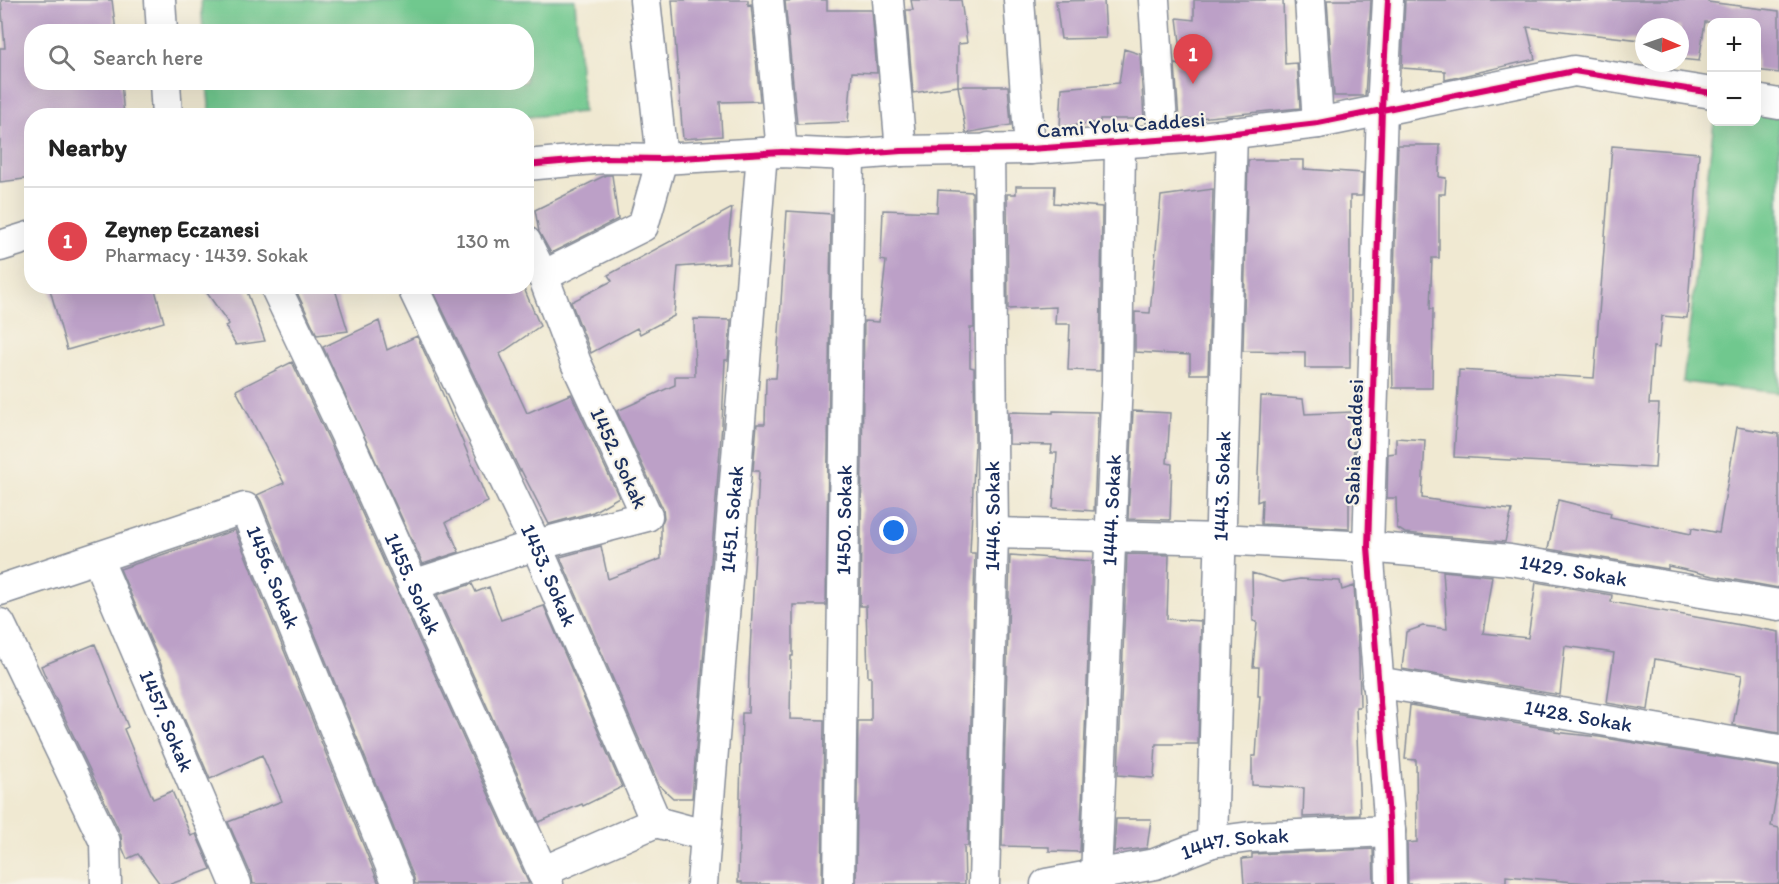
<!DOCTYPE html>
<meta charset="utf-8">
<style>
body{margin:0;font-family:Itim,sans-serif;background:#f2f2f2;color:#222}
.controls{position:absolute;right:18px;top:18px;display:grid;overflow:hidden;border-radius:12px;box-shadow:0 6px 24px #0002}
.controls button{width:54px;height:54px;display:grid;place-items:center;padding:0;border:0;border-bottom:2px solid #e0e0e0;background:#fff;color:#222;font:30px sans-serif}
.compass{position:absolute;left:1635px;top:18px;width:54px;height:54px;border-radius:50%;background:#fff;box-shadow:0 6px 24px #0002;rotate:92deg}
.you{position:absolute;left:894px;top:531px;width:21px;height:21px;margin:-15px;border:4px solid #fff;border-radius:50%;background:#1a73e8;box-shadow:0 0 0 9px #1a73e833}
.badge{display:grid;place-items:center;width:39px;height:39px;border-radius:50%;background:#d1495b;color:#fff;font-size:20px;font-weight:700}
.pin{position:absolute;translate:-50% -50px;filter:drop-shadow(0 2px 3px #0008)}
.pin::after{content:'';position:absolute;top:32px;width:21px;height:18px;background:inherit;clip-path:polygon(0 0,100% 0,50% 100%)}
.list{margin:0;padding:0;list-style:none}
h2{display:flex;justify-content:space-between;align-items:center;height:78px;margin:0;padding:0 24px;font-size:26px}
h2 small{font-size:20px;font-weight:400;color:#767676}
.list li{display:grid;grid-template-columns:39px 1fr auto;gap:18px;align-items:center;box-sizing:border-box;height:108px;padding:0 24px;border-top:2px solid #e0e0e0}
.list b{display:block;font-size:22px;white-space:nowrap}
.list p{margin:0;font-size:20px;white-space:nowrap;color:#767676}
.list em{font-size:20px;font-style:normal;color:#767676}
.icon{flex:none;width:33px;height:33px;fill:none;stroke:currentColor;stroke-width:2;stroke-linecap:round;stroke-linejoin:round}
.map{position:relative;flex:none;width:1779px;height:884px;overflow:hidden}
.search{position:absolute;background:#fff;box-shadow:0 6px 24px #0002;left:24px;top:24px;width:510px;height:66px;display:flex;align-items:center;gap:15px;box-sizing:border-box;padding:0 21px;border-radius:24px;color:#767676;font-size:22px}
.panel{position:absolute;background:#fff;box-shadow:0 6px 24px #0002;left:24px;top:108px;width:510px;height:186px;border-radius:24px}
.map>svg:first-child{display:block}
.green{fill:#70c88e;stroke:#467c76;stroke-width:1.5}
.building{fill:#bca0c7}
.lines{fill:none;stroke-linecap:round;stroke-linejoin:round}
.minor-casing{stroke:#868c98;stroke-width:33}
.minor{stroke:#fff;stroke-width:30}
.cycleway-casing{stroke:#f7f3e8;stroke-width:10}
.cycleway{stroke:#d6006c;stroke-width:6}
.labels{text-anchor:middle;stroke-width:4.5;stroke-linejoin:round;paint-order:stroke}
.street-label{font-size:21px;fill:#1b2f5e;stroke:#f7f3e8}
</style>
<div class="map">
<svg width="1779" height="884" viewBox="0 0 1779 884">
<rect width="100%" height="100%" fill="#f7f3e8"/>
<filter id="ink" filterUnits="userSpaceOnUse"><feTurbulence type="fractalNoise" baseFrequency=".0167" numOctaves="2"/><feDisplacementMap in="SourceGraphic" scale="12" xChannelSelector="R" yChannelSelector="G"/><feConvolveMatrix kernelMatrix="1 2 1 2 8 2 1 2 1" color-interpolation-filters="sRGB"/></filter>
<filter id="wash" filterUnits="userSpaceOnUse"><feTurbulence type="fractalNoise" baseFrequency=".008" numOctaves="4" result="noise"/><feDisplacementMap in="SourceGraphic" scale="24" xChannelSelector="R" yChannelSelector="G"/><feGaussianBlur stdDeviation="1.35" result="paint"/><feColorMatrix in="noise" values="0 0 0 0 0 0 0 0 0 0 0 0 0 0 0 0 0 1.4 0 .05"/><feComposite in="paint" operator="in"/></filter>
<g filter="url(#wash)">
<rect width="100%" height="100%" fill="#f0e9d2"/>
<path class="green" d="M201 0H575L583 112 527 117 210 115 207 83 526 82V32L203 31Z
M1757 112 1779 115V393L1683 382 1714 122H1756Z"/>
<g id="blocks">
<path class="building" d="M1 0H112L116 32H32V82H121L124 116H32V178L0 182V48H5Z
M672 0H748V5L751 4 760 101 720 102 722 136 683 139Z
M802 0H827V10H872L877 73 852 72 848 122 797 124 785 1Z
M911 0H961L967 43 958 44V86L913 93 906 10H913Z
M1104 0 1106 38 1061 39 1056 1Z
M1194 0H1283L1285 64 1297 63 1300 108 1179 120 1175 64 1183 66 1177 18 1194 20Z
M1327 0H1371L1365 96H1334Z
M1405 0H1708V2L1779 11V73L1756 70V22H1705L1699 61 1680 59V27H1644V53H1639L1641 40 1527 27 1535 59 1445 80V71L1402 68Z
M1124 49 1140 54 1144 119H1100V122L1060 127 1062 88 1119 83Z
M958 86H1008L1011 125 966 133Z
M1398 145H1440L1439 177 1446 178 1445 194H1439V258H1432L1430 309H1433L1432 388H1393L1392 345Z
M1612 146 1699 153 1687 318 1662 316 1659 348 1653 347 1649 404H1659L1655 468 1454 457 1459 370 1594 378Z
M1248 160H1304V169L1363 173 1362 196H1350V368H1305V352L1243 351Z
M606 175H612L618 219 551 253 539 232 535 210Z
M1016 186H1055L1054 203 1102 207 1100 371 1068 370 1070 324H1055L1056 307 1008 309 1007 194H1016Z
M1213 189 1208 374H1190V355L1135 352V312L1150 313 1161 196Z
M938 190 972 192 974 328H970V367L974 368 975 443 970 553H975L968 846H964L965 884H856L858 721H871V677H868L866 606H860L864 321 879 322 886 261 881 260 883 210 937 212Z
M732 208 729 233V263L678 267 674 316 640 334 637 328 591 353 571 302 612 281 608 275Z
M787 211 831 214 826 605H793V656H791L790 719 824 720 822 884H742V882H738L742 713H748L749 672 759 471H753L757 424H765L766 378H776Z
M49 286H154L164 322 67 350Z
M202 286H245L265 341 236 345 225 326 229 324Z
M294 286H334L348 331 317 335Z
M431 286H523L540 326 500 354 527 413 571 394 619 497 593 512 549 524 521 470 520 471Z
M694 319 731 320 728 360H725L722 424 692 798H673L659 785 560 557 601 546 608 579 661 559V525L664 518 663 509 617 411 675 385V376H695Z
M379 321 387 350 417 336 434 373 488 502 446 522 459 552 423 564 323 347Z
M292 362 329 440 529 884H415L414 878 261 501 257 495 284 483 236 390Z
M1261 396 1303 399 1305 414 1353 412 1354 442 1352 500H1349V529L1261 524 1262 500 1257 502Z
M1053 411 1098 412 1094 511 1053 508 1057 453H1051L1052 445 1009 444V412L1053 413Z
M1133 411 1170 413 1167 463 1172 464 1170 520 1128 519Z
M1737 427 1779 434V588L1713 576 1668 566V569L1548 549 1558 500 1611 513 1610 517 1691 534 1692 528 1719 533Z
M1396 438 1425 440 1422 498 1467 505 1512 510 1505 542 1405 533 1397 528 1396 498H1387L1388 454 1396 453Z
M235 530 379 884H253L252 877 228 822 282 801 262 755 210 779 120 569Z
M1127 554 1169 555 1167 619 1201 621 1198 744H1156L1154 778 1118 775Z
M1010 555 1092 561 1080 852 1049 851V847L1002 846Z
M1443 571 1492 576 1483 633 1528 638 1536 582 1612 595 1611 602 1779 632V733L1733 725 1742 675 1655 659 1648 710 1607 703 1614 653 1565 646 1560 695 1402 669 1406 632 1423 626 1447 629Z
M1252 573 1283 582 1300 579 1340 581 1342 590 1354 586 1359 658 1360 707H1356L1360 815 1303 817 1304 788 1252 785V756H1256L1260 696H1258L1259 667H1253L1257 622 1253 621Z
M472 584 476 592 489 587 501 620 544 606 622 787 583 806 582 804 539 822 437 595Z
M95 644 128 727 124 729 153 799 172 791 191 836 196 834 211 869 171 884H160L138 854 127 859 122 847 121 835 50 687 41 666Z
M1410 705 1555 730V732L1599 737 1779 767V779L1771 826 1779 828V884H1598L1506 876V883L1408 884 1407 843 1417 842 1416 760 1405 759Z
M1116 819H1151L1147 848 1114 852Z
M1373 849 1374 884H1244L1242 859 1252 858V854Z"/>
</g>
</g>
<g filter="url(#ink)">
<use href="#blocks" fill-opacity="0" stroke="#868c98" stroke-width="1.5"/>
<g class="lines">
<g class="minor-casing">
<g id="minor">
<path d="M160 0 162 32"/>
<path d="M768 0 782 152"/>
<path d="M888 0 901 151"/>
<path d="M1019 0 1030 149"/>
<path d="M1154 0 1163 140"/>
<path d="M1310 0 1318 123"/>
<path d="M1388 0 1382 109 1368 547 1390 831 1391 884"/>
<path d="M165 82 167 116"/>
<path d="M1756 100 1779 104"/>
<path d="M526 165 605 158 662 159 782 152 849 155 901 151 1030 149 1201 137 1318 123 1574 71 1712 93"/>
<path d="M0 246 32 236"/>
<path d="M543 276 643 226 662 159 645 0"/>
<path id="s1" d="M275 286 345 433 548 884"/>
<path id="s2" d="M412 286 536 545 656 822 704 835"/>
<path id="s3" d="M993 533 1221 539 1368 547 1510 560 1779 605"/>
<path id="s4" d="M97 558 236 884"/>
<path d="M413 585 536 545 647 516 576 363 543 276 526 242"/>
<path id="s5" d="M0 590 245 508 398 884"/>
<path d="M0 624 105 842 106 884"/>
<path id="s6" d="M1377 682 1779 750"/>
<path id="s7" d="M1212 842 1232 132"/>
<path d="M542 872 656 822"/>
<path id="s8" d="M1096 876 1117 381 1120 143"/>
<path id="s9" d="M702 884 762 153"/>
<path id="s10" d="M839 884 849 155"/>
<path id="s11" d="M984 884 993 533 989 148"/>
<path id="s12" d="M1046 884 1155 864 1212 842 1250 837 1390 831"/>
</g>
</g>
<use href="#minor" class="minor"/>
<g class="cycleway-casing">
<path id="cycleway" d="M1388 0 1382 109 1368 547 1390 831 1391 884
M526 165 605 158 662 159 782 152 849 155 901 151 1030 149 1201 137 1318 123 1574 71 1712 93"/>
</g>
<use href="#cycleway" class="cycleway"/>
</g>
</g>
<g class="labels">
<g class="street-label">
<text transform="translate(1121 125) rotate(-4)" y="7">Cami Yolu Caddesi</text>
<text transform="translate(1354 442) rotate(-88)" y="7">Sabia Caddesi</text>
<text transform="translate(619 458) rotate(65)" y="7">1452. Sokak</text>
<text dy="7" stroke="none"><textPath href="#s7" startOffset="356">1443. Sokak</textPath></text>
<text dy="7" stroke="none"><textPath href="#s8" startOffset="366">1444. Sokak</textPath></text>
<text dy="7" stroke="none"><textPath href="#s11" startOffset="368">1446. Sokak</textPath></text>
<text dy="7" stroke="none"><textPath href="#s9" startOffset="366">1451. Sokak</textPath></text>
<text dy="7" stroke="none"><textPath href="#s10" startOffset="364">1450. Sokak</textPath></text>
<text dy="7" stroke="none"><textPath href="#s3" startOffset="582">1429. Sokak</textPath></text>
<text dy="7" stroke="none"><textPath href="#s2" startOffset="320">1453. Sokak</textPath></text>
<text dy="7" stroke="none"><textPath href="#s5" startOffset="333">1456. Sokak</textPath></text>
<text dy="7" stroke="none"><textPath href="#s1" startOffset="328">1455. Sokak</textPath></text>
<text dy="7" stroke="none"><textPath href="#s6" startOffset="204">1428. Sokak</textPath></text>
<text dy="7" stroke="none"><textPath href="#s4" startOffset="177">1457. Sokak</textPath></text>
<text dy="7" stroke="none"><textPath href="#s12" startOffset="194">1447. Sokak</textPath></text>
</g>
</g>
</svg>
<div class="controls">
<button>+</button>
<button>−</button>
</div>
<svg class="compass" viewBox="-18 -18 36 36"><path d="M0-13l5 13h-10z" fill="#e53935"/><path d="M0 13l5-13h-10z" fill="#767676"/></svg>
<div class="you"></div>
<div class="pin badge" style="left:1193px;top:84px;background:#e0444e">1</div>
<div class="search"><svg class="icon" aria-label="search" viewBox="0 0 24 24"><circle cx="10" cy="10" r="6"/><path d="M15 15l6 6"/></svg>Search here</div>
<section class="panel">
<h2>Nearby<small></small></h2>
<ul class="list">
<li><span class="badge" style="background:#e0444e">1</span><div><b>Zeynep Eczanesi</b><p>Pharmacy · 1439. Sokak</p></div><em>130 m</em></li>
</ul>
</section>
</div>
